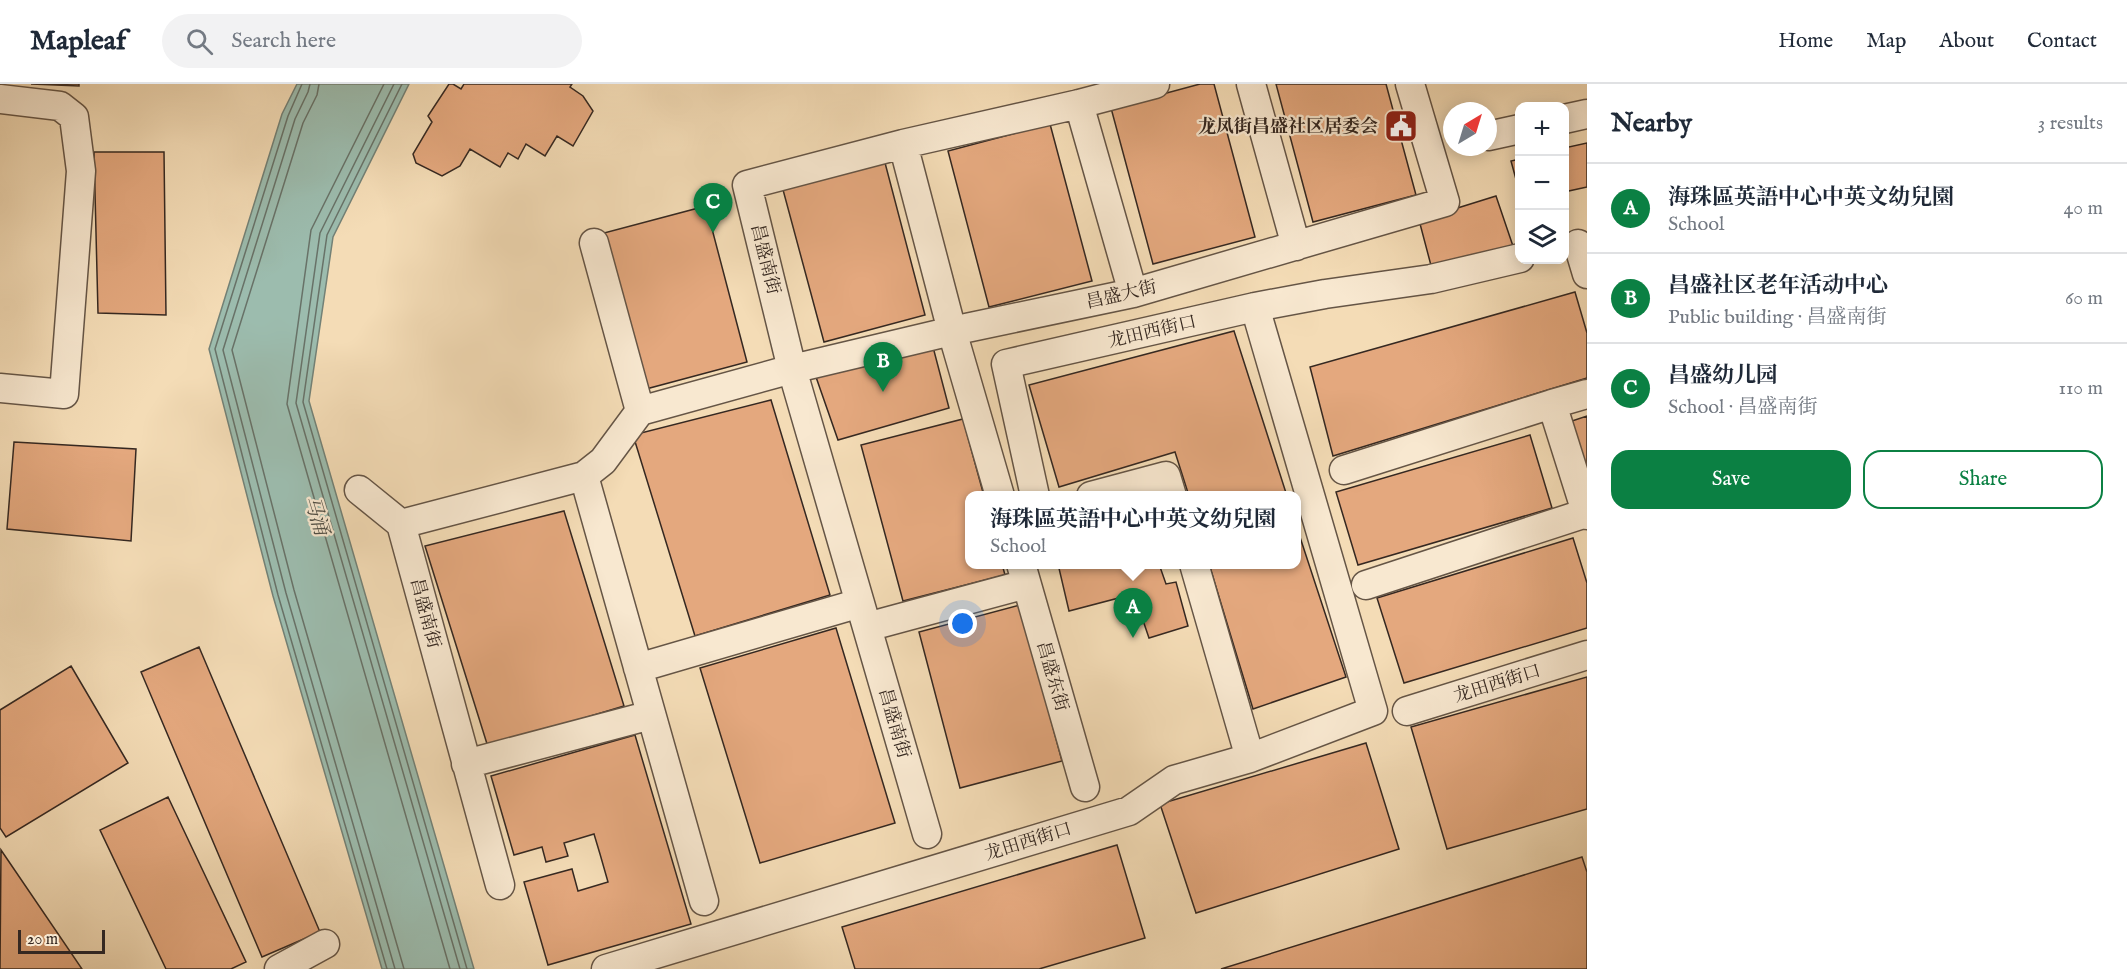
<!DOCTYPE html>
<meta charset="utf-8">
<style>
body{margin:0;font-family:"IM FELL English","Noto Serif SC",serif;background:#f2f2f3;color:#1f2937}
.controls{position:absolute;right:18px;top:18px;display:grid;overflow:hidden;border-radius:12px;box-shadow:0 3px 15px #0003}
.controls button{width:54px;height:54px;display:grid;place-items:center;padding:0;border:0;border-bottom:2px solid #e0e1e3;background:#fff;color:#1f2937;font:30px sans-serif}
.compass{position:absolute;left:1443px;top:18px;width:54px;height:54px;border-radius:50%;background:#fff;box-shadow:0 3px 15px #0003;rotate:38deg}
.scale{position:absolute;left:18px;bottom:15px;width:87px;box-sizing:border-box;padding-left:6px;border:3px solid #352821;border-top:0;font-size:16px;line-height:21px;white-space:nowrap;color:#352821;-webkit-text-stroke:4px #f8e8d0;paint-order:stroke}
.you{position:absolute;left:963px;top:540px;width:21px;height:21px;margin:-15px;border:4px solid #fff;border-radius:50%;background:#1a73e8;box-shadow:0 0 0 9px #1a73e833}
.badge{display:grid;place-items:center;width:39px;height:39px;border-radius:50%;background:#0b8043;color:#fff;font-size:20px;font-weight:700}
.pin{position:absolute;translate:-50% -50px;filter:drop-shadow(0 2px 3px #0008)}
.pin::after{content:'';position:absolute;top:32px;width:21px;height:18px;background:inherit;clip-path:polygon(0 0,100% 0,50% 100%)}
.popup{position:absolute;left:965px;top:407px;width:336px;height:78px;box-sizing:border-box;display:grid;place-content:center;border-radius:12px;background:#fff;filter:drop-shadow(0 2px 4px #0005);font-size:20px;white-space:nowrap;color:#747a83}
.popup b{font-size:22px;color:#1f2937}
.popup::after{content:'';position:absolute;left:50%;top:100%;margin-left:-12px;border:12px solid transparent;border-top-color:#fff}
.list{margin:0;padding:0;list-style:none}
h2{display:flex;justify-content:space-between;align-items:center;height:78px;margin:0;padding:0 24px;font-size:26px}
h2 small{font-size:20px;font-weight:400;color:#747a83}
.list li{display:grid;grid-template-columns:39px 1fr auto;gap:18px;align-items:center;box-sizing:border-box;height:90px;padding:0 24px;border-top:2px solid #e0e1e3}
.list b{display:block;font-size:22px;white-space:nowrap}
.list p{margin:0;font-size:20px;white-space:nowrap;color:#747a83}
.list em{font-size:20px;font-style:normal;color:#747a83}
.actions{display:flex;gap:12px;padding:18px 24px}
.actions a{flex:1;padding:14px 0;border:2px solid #0b8043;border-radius:18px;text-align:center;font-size:21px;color:#0b8043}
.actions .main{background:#0b8043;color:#fff}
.icon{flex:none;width:33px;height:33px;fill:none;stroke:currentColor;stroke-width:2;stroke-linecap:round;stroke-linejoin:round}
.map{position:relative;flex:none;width:1587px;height:885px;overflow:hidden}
header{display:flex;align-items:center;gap:36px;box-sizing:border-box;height:84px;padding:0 30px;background:#fff;border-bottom:2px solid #e0e1e3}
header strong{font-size:28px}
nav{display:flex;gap:33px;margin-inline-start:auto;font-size:21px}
.search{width:420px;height:54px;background:#f2f2f3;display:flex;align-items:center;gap:15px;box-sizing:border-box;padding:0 21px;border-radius:33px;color:#747a83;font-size:22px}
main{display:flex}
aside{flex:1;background:#fff}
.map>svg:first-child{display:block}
.water{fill:#9cbcae;stroke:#738176;stroke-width:1.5}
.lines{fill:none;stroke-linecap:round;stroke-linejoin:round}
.shore{stroke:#687268;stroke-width:1.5}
.building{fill:#e4a87e;stroke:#352821;stroke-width:1.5}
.minor-casing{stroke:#655546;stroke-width:31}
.minor{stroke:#f8e8d0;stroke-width:28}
.labels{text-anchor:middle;stroke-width:4.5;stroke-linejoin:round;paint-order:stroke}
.poi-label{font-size:18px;font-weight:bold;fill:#352821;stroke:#f8e8d0;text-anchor:end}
.street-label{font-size:18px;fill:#352821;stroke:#f8e8d0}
.water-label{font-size:20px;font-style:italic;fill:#4f4d44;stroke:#f8e8d0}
</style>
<header>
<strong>Mapleaf</strong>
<div class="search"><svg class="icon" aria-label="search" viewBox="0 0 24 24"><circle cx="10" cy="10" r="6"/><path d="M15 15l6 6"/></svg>Search here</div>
<nav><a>Home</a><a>Map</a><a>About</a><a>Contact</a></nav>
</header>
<main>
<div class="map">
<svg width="1587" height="885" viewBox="0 0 1587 885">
<rect width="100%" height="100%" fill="#f4dcb6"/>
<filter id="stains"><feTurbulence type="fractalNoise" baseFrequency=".00333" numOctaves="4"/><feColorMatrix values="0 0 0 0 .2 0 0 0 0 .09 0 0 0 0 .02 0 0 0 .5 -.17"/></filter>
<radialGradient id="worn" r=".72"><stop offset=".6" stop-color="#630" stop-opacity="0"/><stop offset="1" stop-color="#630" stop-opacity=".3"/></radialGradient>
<path class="water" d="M297 0H409L333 153 309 317 474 885H382L273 512 209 265 282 30Z"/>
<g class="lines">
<path class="shore" d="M302 0 288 32 215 265 278 511 387 885
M310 0 308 8 295 35 223 266 286 509 395 885
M319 0 317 11 303 39 232 266 294 506 404 885
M384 0 311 146 287 320 450 885
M394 0 320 149 296 319 460 885
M402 0 327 151 303 318 467 885"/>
</g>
<path class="building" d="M31 0H79V2Z
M449 0H453L461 5 464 0H572L570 3 583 12 593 27 573 62 557 52 545 72 526 60 518 75 508 69 500 83 470 65 460 82 442 92 416 79 413 70 432 38 428 32Z
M1200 0H1214L1255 153 1153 180 1111 24Z
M1276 0H1386L1416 111 1313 138Z
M1050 40 1092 197 989 223 948 67Z
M1587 59V103L1564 108V64Z
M94 68H164L166 231 98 229Z
M884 75 925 231 824 258 782 102Z
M1520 75V110L1511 77Z
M1496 112 1515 168 1433 189 1419 136Z
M706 122 747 278 646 305 604 149Z
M1575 208 1587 249V294L1333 372 1310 283Z
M1234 247 1287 412H1189L1175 368 1059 403 1029 301Z
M933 263 949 324 838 356 816 293Z
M771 316 830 511 695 552 633 351Z
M1587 332V386L1572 337Z
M963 335 984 412H970V480H1002L1005 491 903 517 861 361Z
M1530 351 1552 424 1358 481 1336 408Z
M14 358 136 365 131 457 7 445Z
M564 427 624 622 488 663 425 462Z
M1296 441 1346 593 1253 625 1209 480H1296Z
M1573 454 1587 499V544L1404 599 1377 514Z
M1058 480H1159L1166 500 1176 498 1188 542 1149 554 1134 510 1069 527Z
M1020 521 1062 677 960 704 919 548Z
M836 544 895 739 760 779 700 584Z
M199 563 320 848 262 873 141 588Z
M71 582 128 679 6 753 0 744V626Z
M1587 593V725L1447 765 1411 643Z
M635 651 691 840 548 881 524 798 572 785 578 807 608 798 600 770 594 750 564 759 568 772 546 778 542 763 514 771 491 692Z
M1366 659 1399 765 1196 829 1160 720Z
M168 713 246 878 231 885H166L100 746Z
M1117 761 1145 854 1039 885H855L842 843Z
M1 766 82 885H0Z
M1582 773 1587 788V885H1221Z"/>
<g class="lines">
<g class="minor-casing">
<path id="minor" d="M1251 0 1296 162
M0 15 60 22 74 33 81 87 64 310 0 304
M1079 20 1133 209
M1564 35 1587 30
M1488 52 1520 45
M903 60 952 247 1000 412
M594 159 640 327
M1578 160 1587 190
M1587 310 1552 320 1587 431
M1344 386 1552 320
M359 406 401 440
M1035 412 1006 280 1255 223 1325 210 1431 195 1520 174
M1091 412 1166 392 1172 412
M1021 480 1085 703
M1366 501 1586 429
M867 543 1026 500
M638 584 860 519
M1407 627 1587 571
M1250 674 1373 627 1255 223
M466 680 651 631
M927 750 792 285 747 101 903 60 1079 20 1155 0
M500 801 401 440 584 392
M704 817 584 392 603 377 640 327 792 285 952 247 1133 209 1445 118 1410 0
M279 885 325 860
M606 885 1129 727 1174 696 1250 674 1194 480"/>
</g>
<use href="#minor" class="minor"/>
</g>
<defs>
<g id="civic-square" transform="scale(1.725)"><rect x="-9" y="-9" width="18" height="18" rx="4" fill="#8f2418" stroke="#f8e8d0"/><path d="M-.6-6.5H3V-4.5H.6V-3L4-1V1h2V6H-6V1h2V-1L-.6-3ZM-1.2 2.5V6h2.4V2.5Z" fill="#fff"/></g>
</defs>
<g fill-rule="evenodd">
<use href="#civic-square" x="1401" y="42"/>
</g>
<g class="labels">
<g class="poi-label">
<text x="1378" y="48">龙凤街昌盛社区居委会</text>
</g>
<g class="street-label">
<text transform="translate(766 175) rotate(76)" y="6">昌盛南街</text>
<text transform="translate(1121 210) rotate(-13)" y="6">昌盛大街</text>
<text transform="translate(1152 247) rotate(-13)" y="6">龙田西街口</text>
<text transform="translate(426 529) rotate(75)" y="6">昌盛南街</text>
<text transform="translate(1053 592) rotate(74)" y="6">昌盛东街</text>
<text transform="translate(1497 599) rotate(-17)" y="6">龙田西街口</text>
<text transform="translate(895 639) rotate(74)" y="6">昌盛南街</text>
<text transform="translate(1028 757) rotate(-17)" y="6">龙田西街口</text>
</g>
<g class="water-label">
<text transform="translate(317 431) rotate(73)" y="7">马涌</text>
</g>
</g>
<rect width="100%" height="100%" filter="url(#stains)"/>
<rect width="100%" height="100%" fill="url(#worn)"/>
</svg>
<div class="controls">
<button>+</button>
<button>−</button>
<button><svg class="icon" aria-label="layers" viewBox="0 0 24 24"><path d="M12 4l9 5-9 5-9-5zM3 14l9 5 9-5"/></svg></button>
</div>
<svg class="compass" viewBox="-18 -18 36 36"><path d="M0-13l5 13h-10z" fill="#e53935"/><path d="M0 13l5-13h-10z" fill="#747a83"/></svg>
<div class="scale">20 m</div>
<div class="you"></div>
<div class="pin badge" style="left:1133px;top:554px">A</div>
<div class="popup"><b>海珠區英語中心中英文幼兒園</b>School</div>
<div class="pin badge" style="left:883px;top:308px">B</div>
<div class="pin badge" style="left:713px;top:149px">C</div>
</div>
<aside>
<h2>Nearby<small>3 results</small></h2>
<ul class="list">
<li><span class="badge">A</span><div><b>海珠區英語中心中英文幼兒園</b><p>School</p></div><em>40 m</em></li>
<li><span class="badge">B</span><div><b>昌盛社区老年活动中心</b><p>Public building · 昌盛南街</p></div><em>60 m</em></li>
<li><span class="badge">C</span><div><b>昌盛幼儿园</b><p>School · 昌盛南街</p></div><em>110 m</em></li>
</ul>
<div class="actions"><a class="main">Save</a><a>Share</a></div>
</aside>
</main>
